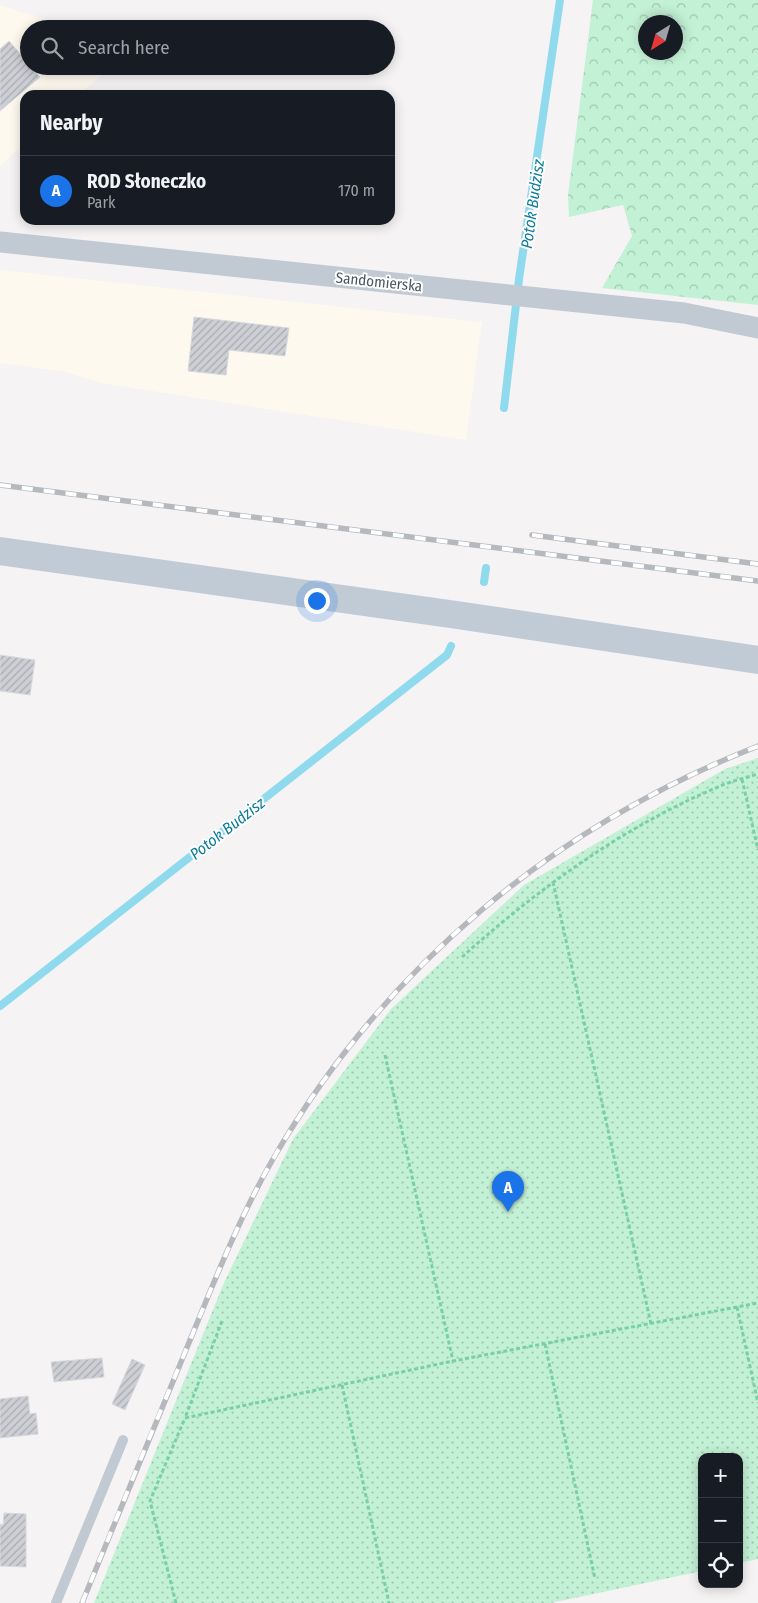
<!DOCTYPE html>
<meta charset="utf-8">
<style>
body{margin:0;font-family:"Fira Sans Condensed",sans-serif;background:#20242c;color:#f1f3f6}
.controls{position:absolute;right:15px;bottom:15px;display:grid;overflow:hidden;border-radius:10px;box-shadow:0 2px 12px #0003}
.controls button{width:45px;height:45px;display:grid;place-items:center;padding:0;border:0;border-bottom:1px solid #363941;background:#171b24;color:#f1f3f6;font:25px sans-serif}
.compass{position:absolute;left:638px;top:15px;width:45px;height:45px;border-radius:50%;background:#171b24;box-shadow:0 2px 12px #0003;rotate:217deg}
.you{position:absolute;left:316px;top:600px;width:18px;height:18px;margin:-12px;border:4px solid #fff;border-radius:50%;background:#1a73e8;box-shadow:0 0 0 8px #1a73e833}
.badge{display:grid;place-items:center;width:32px;height:32px;border-radius:50%;background:#1a73e8;color:#fff;font-size:16px;font-weight:700}
.pin{position:absolute;translate:-50% -41px;filter:drop-shadow(0 1px 2px #0008)}
.pin::after{content:'';position:absolute;top:26px;width:18px;height:15px;background:inherit;clip-path:polygon(0 0,100% 0,50% 100%)}
.list{margin:0;padding:0;list-style:none}
h2{display:flex;justify-content:space-between;align-items:center;height:65px;margin:0;padding:0 20px;font-size:21px}
h2 small{font-size:16px;font-weight:400;color:#9ea1a6}
.list li{display:grid;grid-template-columns:32px 1fr auto;gap:15px;align-items:center;box-sizing:border-box;height:70px;padding:0 20px;border-top:1px solid #363941}
.list b{display:block;font-size:19px;white-space:nowrap}
.list p{margin:0;font-size:16px;white-space:nowrap;color:#9ea1a6}
.list em{font-size:16px;font-style:normal;color:#9ea1a6}
.icon{flex:none;width:28px;height:28px;fill:none;stroke:currentColor;stroke-width:2;stroke-linecap:round;stroke-linejoin:round}
.map{position:relative;flex:none;width:758px;height:1603px;overflow:hidden}
.search{position:absolute;background:#171b24;box-shadow:0 2px 12px #0003;left:20px;top:20px;width:375px;height:55px;display:flex;align-items:center;gap:12px;box-sizing:border-box;padding:0 18px;border-radius:28px;color:#9ea1a6;font-size:19px}
.panel{position:absolute;background:#171b24;box-shadow:0 2px 12px #0003;left:20px;top:90px;width:375px;height:135px;border-radius:15px}
.map>svg:first-child{display:block}
.commercial{fill:#fdf9ef}
.forest{fill:url(#forest-crowns);fill-rule:evenodd}
.park{fill:url(#park-dots)}
.lines{fill:none;stroke-linecap:round;stroke-linejoin:round}
.stream{stroke:#90daee;stroke-width:8}
.building{fill:url(#building-hatch);stroke:#d7d9de}
.path{stroke:#7ad0a6;stroke-width:3;stroke-dasharray:4 2.5;stroke-linecap:butt}
.lane{stroke:#c1cad2;stroke-width:10}
.street{stroke:#c1cad2;stroke-width:21}
.secondary{stroke:#c1cbd6;stroke-width:28}
.rail-casing{stroke:#b5b8bd;stroke-width:5.5}
.rail{stroke:#fff;stroke-width:4;stroke-dasharray:11;stroke-linecap:butt}
.labels{text-anchor:middle;stroke-width:4;stroke-linejoin:round;paint-order:stroke}
.street-label{font-size:15px;fill:#4a5661;stroke:#fff}
.water-label{font-size:16px;font-style:italic;fill:#0c7c9b;stroke:#fff}
</style>
<div class="map">
<svg width="758" height="1603" viewBox="0 0 758 1603">
<defs>
<pattern id="forest-crowns" width="20" height="18" patternUnits="userSpaceOnUse" patternTransform="scale(1.25)"><rect width="20" height="18" fill="#c3f1d5"/><path d="M2 6a3 3 0 1 1 6 0M12 15a3 3 0 1 1 6 0" fill="none" stroke="#a0c6b0"/></pattern>
<pattern id="park-dots" width="8" height="8" patternUnits="userSpaceOnUse" patternTransform="scale(1.25)"><rect width="8" height="8" fill="#c3f1d5"/><path d="M2 2h.1M6 6h.1" fill="none" stroke="#a0c6b0" stroke-width="1.8" stroke-linecap="round"/></pattern>
<pattern id="building-hatch" width="6" height="6" patternUnits="userSpaceOnUse" patternTransform="scale(1.25)"><rect width="6" height="6" fill="#cdcfd5"/><path d="M-1 1l2-2M0 6l6-6M5 7l2-2" fill="none" stroke="#a8abb0"/></pattern>
</defs>
<rect width="100%" height="100%" fill="#f5f3f3"/>
<path class="commercial" d="M0 5 74 29H29V66H112L79 95H25V143L0 166Z
M0 270 482 322 466 440 101 383 66 372 0 363Z"/>
<path class="forest" d="M593 0H758V305L602 288 632 236 623 205 569 217 568 195ZM646 22H676V52H646Z"/>
<path class="park" d="M758 758V1559L739 1563V1457H702V1571L551 1603H94L223 1285 293 1139 391 1009 524 885 725 769Z"/>
<g class="lines">
<path class="stream" d="M504 408 519 279 560 0
M484 582 486 568
M0 1006 447 655 451 646"/>
</g>
<path class="building" d="M9 41 29 64V66L40 77 0 111V49Z
M194 317 289 328 285 356 229 350 226 375 188 371Z
M0 655 35 660 30 695 0 691Z
M102 1358 104 1377 54 1382 51 1362Z
M132 1359 145 1365 125 1410 112 1404Z
M28 1396 30 1414 36 1413 38 1434 0 1438V1399Z
M4 1513 26 1514V1567L0 1566V1524L3 1525Z"/>
<g class="lines">
<path class="path" d="M742 779 758 850
M553 882 651 1324
M462 957C539 888 623 827 718 787 731 781 745 778 758 774
M385 1055 453 1361
M737 1307 758 1403
M222 1321 185 1418 453 1361 758 1303
M545 1344 595 1579
M342 1385 389 1603
M176 1603 150 1501 185 1418"/>
<path class="lane" d="M56 1603 123 1440"/>
<path class="street" d="M0 242 684 313 758 328"/>
<path class="secondary" d="M0 551 450 614 758 660"/>
<g class="rail-casing">
<path id="rail" d="M0 485 758 581
M532 535 758 564
M82 1603C117 1517 152 1431 188 1345 214 1282 239 1218 273 1159 383 969 554 826 758 746"/>
</g>
<use href="#rail" class="rail"/>
</g>
<g class="labels">
<g class="street-label">
<text transform="translate(379 282) rotate(6)" y="5">Sandomierska</text>
</g>
<g class="water-label">
<text transform="translate(532 204) rotate(-82)" y="6">Potok Budzisz</text>
<text transform="translate(227 828) rotate(-38)" y="6">Potok Budzisz</text>
</g>
</g>
</svg>
<div class="controls">
<button>+</button>
<button>−</button>
<button><svg class="icon" aria-label="locate" viewBox="0 0 24 24"><circle cx="12" cy="12" r="6"/><path d="M12 2v4M12 18v4M2 12h4M18 12h4"/></svg></button>
</div>
<svg class="compass" viewBox="-18 -18 36 36"><path d="M0-13l5 13h-10z" fill="#e53935"/><path d="M0 13l5-13h-10z" fill="#9ea1a6"/></svg>
<div class="you"></div>
<div class="pin badge" style="left:508px;top:1212px">A</div>
<div class="search"><svg class="icon" aria-label="search" viewBox="0 0 24 24"><circle cx="10" cy="10" r="6"/><path d="M15 15l6 6"/></svg>Search here</div>
<section class="panel">
<h2>Nearby<small></small></h2>
<ul class="list">
<li><span class="badge">A</span><div><b>ROD Słoneczko</b><p>Park</p></div><em>170 m</em></li>
</ul>
</section>
</div>
